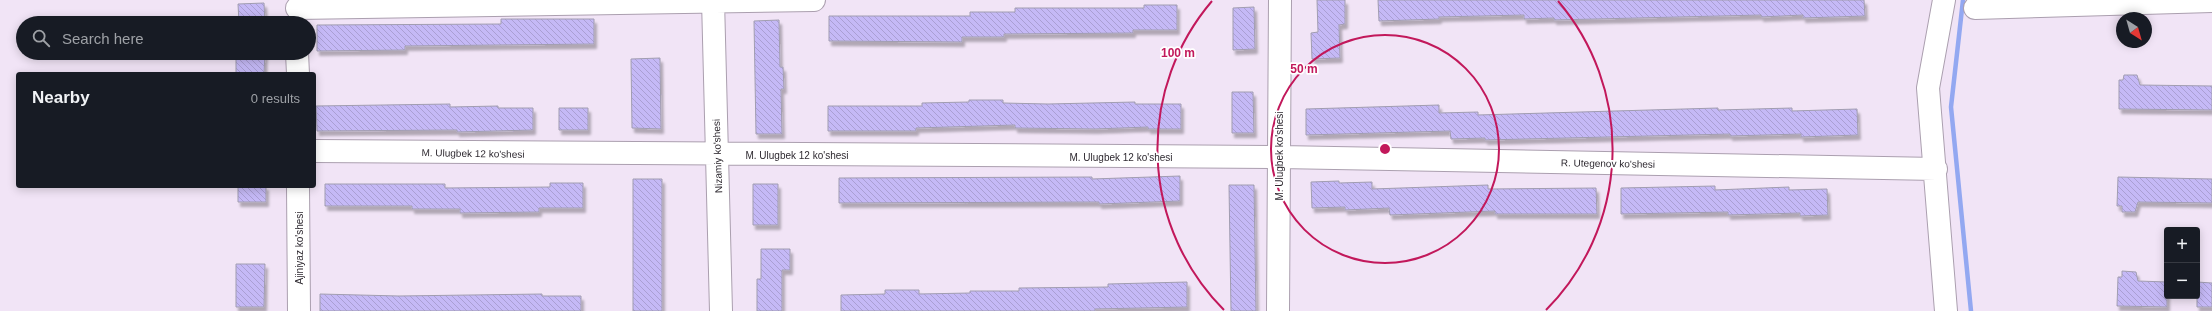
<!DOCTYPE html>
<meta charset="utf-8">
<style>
body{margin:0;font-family:Arial,sans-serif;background:#242831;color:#f1f3f6}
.controls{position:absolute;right:12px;bottom:12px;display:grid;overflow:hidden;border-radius:4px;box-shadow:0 2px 10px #0003}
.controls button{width:36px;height:36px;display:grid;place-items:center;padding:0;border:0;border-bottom:1px solid #363941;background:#171b24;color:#f1f3f6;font:20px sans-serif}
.compass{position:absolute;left:2116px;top:12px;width:36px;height:36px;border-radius:50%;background:#171b24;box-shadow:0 2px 10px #0003;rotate:143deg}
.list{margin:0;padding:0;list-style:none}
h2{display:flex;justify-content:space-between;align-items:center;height:52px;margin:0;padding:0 16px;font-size:17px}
h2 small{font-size:13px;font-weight:400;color:#9ea1a6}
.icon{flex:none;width:22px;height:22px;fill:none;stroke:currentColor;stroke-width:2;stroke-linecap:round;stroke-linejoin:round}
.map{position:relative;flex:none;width:2212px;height:311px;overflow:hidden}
.search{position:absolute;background:#171b24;box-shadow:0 2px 10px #0003;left:16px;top:16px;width:300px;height:44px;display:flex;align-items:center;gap:10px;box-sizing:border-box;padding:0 14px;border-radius:22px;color:#9ea1a6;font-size:15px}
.panel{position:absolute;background:#171b24;box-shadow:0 2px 10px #0003;left:16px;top:72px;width:300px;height:116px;border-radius:4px}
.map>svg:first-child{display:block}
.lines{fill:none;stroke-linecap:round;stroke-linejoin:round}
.stream{stroke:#93a8f1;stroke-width:4.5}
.building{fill:url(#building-back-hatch);stroke:#a19db0;filter:url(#shadow)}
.minor-casing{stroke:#ab9faf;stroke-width:24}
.minor{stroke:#fff;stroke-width:22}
.ring{fill:none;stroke:#c2185b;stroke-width:2}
.labels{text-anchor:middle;stroke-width:3.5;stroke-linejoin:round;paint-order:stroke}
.street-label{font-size:10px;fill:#2e2930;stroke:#fff}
.centre{fill:#c2185b;stroke:#fff;stroke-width:2}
.ring-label{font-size:12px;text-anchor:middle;font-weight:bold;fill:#c2185b;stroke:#fff;stroke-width:3.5;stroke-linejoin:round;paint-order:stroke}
</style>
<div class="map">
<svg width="2212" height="311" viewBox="0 0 2212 311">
<defs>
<pattern id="building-back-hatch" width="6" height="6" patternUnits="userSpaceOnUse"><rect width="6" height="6" fill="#c5b9f6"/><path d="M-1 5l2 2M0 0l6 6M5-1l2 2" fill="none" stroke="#aa9fd3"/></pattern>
<filter id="shadow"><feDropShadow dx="2.5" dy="4.5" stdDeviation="1" flood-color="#0004"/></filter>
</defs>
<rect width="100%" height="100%" fill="#f1e4f6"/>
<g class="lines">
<path class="stream" d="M1963 0 1951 107 1971 311"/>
</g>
<path class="building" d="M1317 0H1345V24L1339 25 1340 58 1312 59 1311 33 1318 32Z
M1378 0H1864L1865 16 1803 18V15L1761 17V15L1554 20V18L1524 19V15L1439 17V19L1379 21Z
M264 3 265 23H239L238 4Z
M1144 5H1177V30H1133V33L1004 34V37H962V42L829 41V16H970V12H1015V8H1144Z
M1254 7 1255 49 1233 50V8Z
M501 19H594V44L405 46V50L317 51V25L501 24Z
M779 20 780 67H783L784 89H781L782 134H756L754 21Z
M236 53H265L264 74H236Z
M660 58 661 129 632 128 631 59Z
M2124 75H2137L2140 85 2212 86V110L2119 109V80H2123Z
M1232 92H1253L1254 133H1232Z
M969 100H1003V103L1048 104 1135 102V104H1181V129H1148V127L1095 129 1015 128V125L916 128V131H828V106H922V103L969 102Z
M450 104V107L498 106V108H533V130L457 132V130L317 131 316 106Z
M1439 105V113L1478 112V115L1718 108V110L1792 108V111L1857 109 1858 135 1801 137V134L1730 136V134L1485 140V138L1451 139 1450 131 1306 135V109Z
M559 108H588V130H559Z
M1180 176V201L1099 204V202L839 203V178L1092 177V179Z
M2118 177 2212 179V203L2138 202 2135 212H2122V206H2117Z
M633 179H662V311H633Z
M1339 181V183L1372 182V189L1488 185V189L1596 188 1597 214H1495V211L1390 215 1389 208 1345 210V207L1312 208 1311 182Z
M550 183H583V208H539V212L460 213V209H412V206H325V184H445V188L550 187Z
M753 184H778V225H753Z
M1229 185H1254L1256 311H1231Z
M238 186H266V202H238Z
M1715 186V190L1789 187V190L1827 189 1828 215 1800 216V213L1728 215V212L1621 214V188Z
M761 249H790V270H782V311H757V279H761Z
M236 264H265L264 307H236Z
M2122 271 2136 272 2138 281 2167 282V307L2117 306 2118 277H2122Z
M1187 282V307L1095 309V311H841V295L885 294V290H919V294L970 293V291H1019V288L1108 287V284Z
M2197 282 2212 283V307H2197Z
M320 294 399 296 542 294V296H581V311H320Z"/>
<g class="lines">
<g class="minor-casing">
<path id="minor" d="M713 0 721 311
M1944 0 1928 88 1946 311
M297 8 814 0
M1975 8 2212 1
M297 53 298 74
M314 151 1280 157 1936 169
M298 186 299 311
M1278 311 1280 0"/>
</g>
<use href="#minor" class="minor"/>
</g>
<g class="ring">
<circle cx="1385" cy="149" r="114"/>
<path d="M1224 310A228 228 0 0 1 1212 1M1558 1A228 228 0 0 1 1546 310"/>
</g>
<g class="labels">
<g class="street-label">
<text transform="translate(473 153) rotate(1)" y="4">M. Ulugbek 12 ko'shesi</text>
<text x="797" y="159">M. Ulugbek 12 ko'shesi</text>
<text transform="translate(717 156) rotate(-92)" y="4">Nizamiy ko'shesi</text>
<text transform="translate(1279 156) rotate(-90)" y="4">M. Ulugbek ko'shesi</text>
<text x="1121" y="161">M. Ulugbek 12 ko'shesi</text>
<text transform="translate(1608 163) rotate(1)" y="4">R. Utegenov ko'shesi</text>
<text transform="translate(299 248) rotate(-90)" y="4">Ajiniyaz ko'shesi</text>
</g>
</g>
<circle cx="1385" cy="149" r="6" class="centre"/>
<g class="ring-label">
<text x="1178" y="57">100 m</text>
<text x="1304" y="73">50 m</text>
</g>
</svg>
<div class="controls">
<button>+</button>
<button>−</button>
</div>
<svg class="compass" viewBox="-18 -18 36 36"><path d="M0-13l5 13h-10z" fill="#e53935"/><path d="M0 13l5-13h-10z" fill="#9ea1a6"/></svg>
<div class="search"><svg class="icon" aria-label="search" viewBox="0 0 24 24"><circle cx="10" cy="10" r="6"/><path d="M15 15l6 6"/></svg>Search here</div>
<section class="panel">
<h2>Nearby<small>0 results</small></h2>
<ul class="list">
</ul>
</section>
</div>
